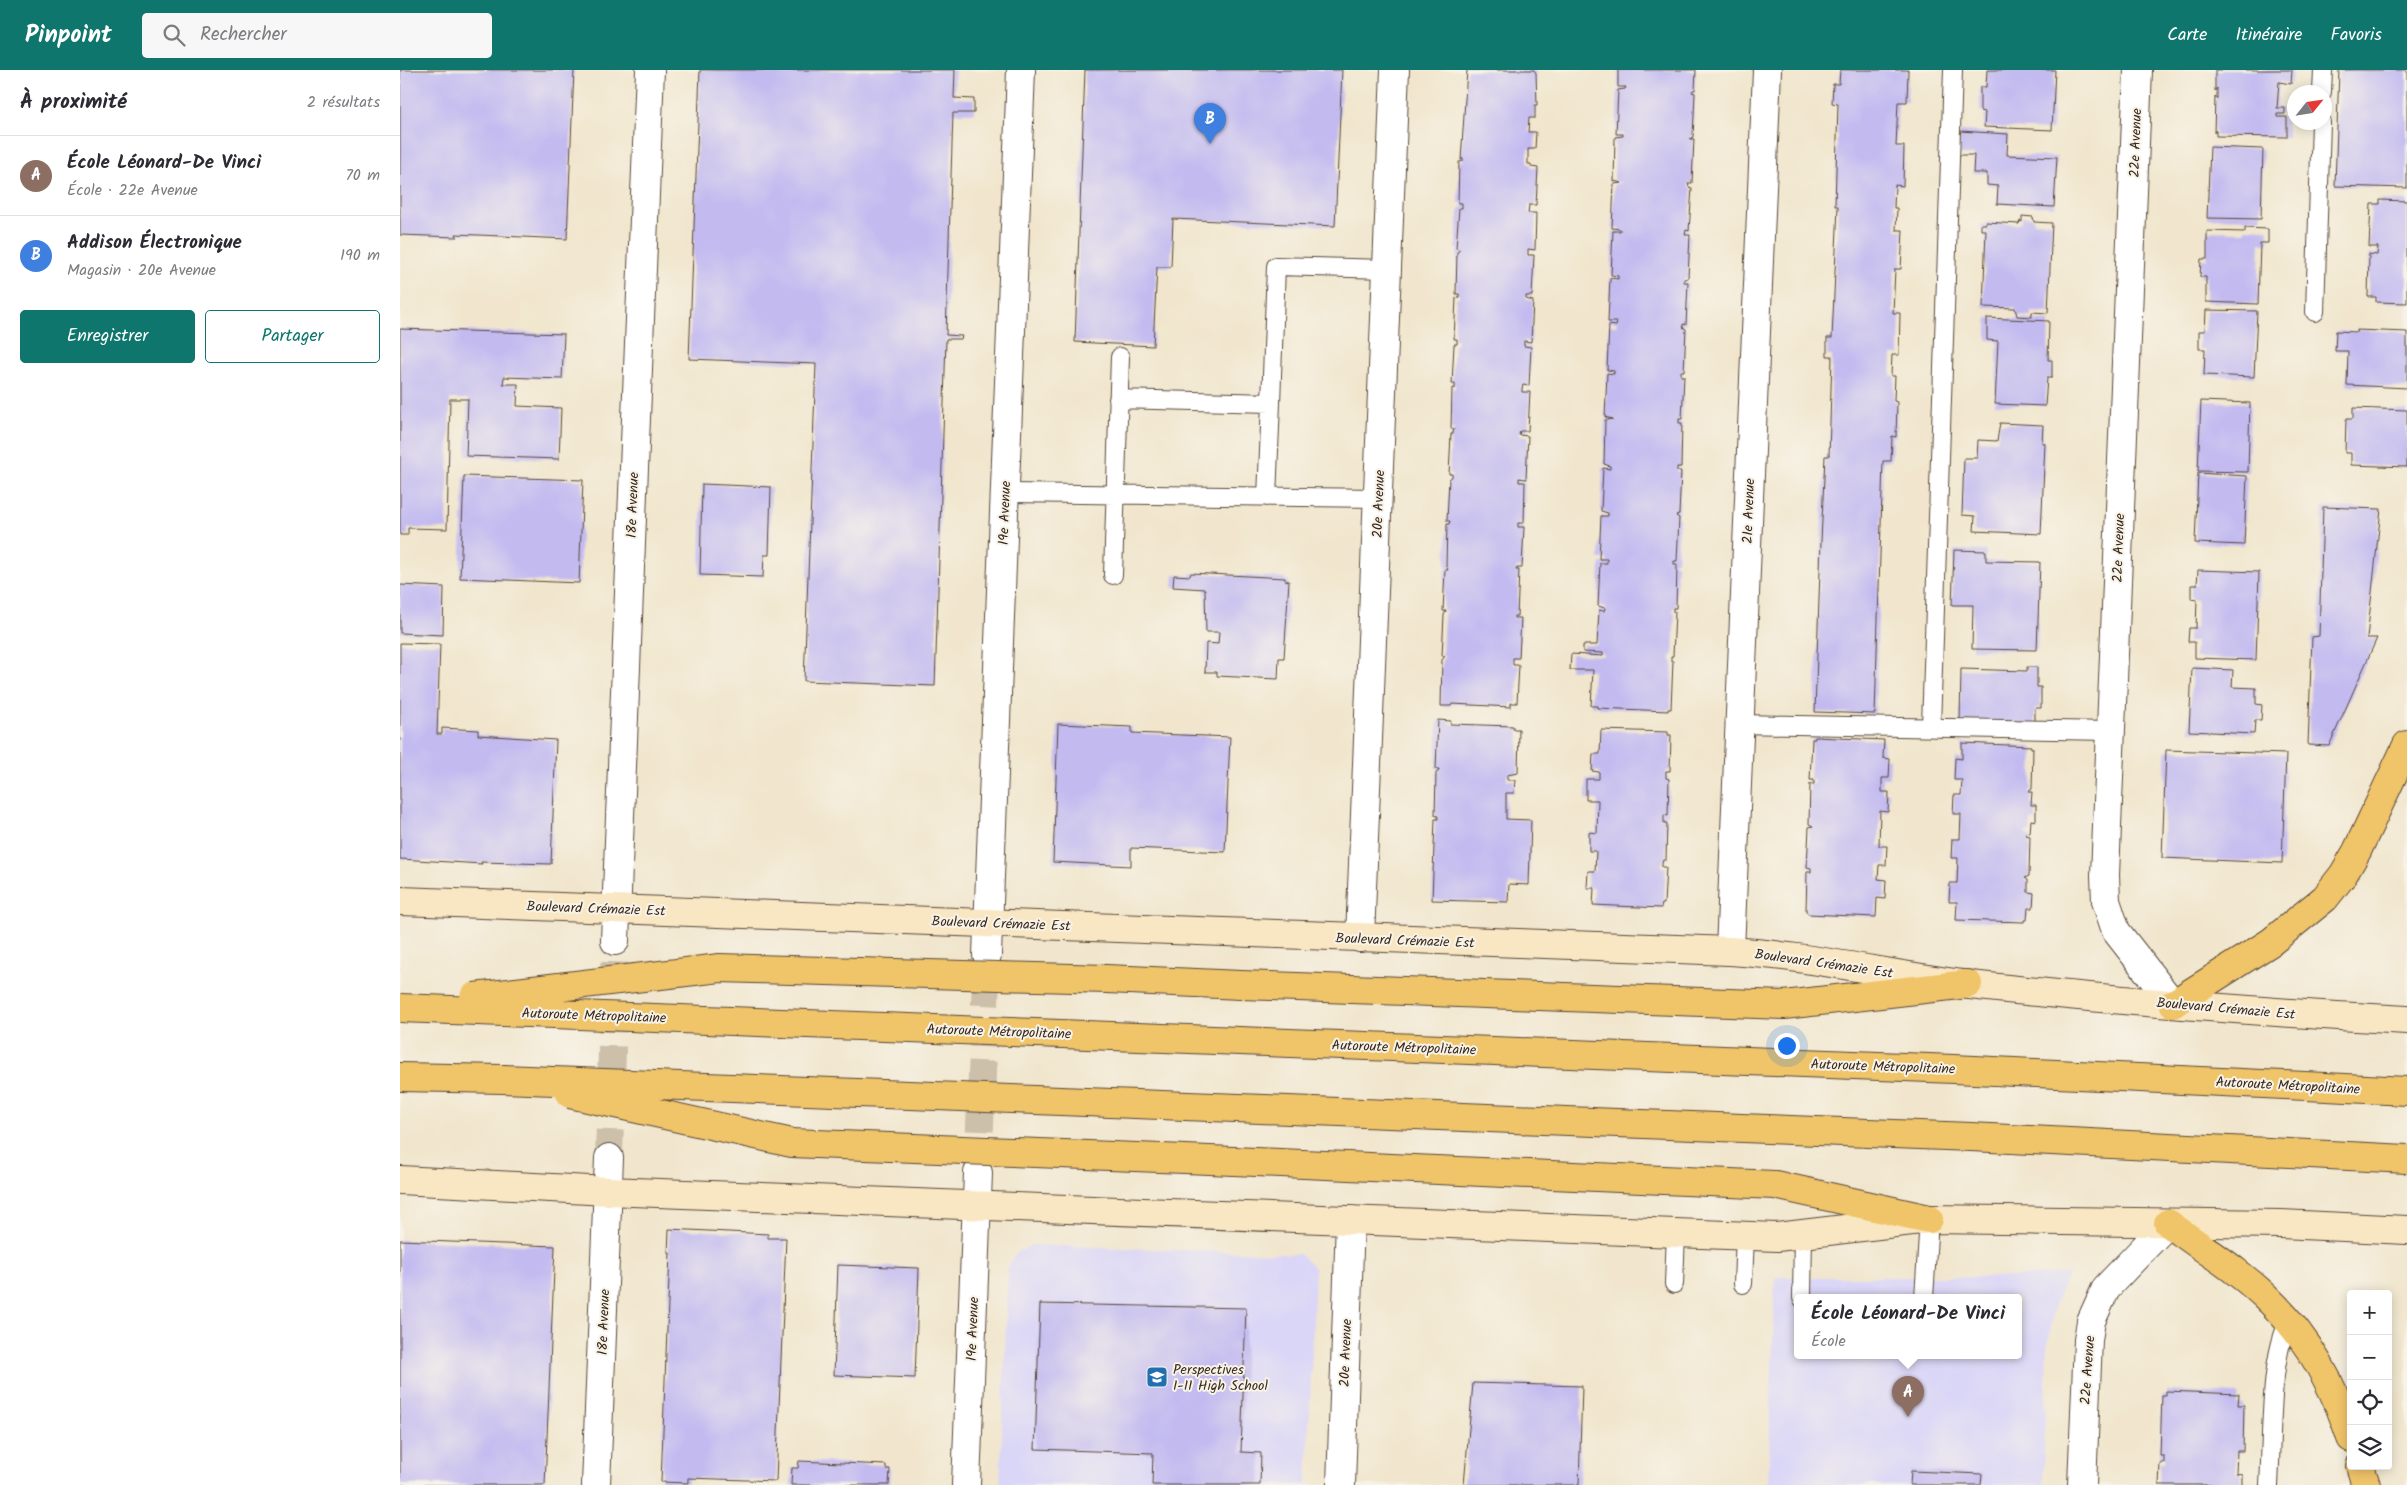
<!DOCTYPE html>
<html lang="fr">
<meta charset="utf-8">
<style>
body{margin:0;font-family:Kalam,sans-serif;background:#f7f7f7;color:#2b2b33}
.controls{position:absolute;right:15px;bottom:15px;display:grid;overflow:hidden;border-radius:5px;box-shadow:0 2px 12px #0003}
.controls button{width:45px;height:45px;display:grid;place-items:center;padding:0;border:0;border-bottom:1px solid #e1e1e2;background:#fff;color:#2b2b33;font:25px sans-serif}
.compass{position:absolute;left:1887px;top:15px;width:45px;height:45px;border-radius:50%;background:#fff;box-shadow:0 2px 12px #0003;rotate:60deg}
.you{position:absolute;left:1386px;top:975px;width:18px;height:18px;margin:-12px;border:4px solid #fff;border-radius:50%;background:#1a73e8;box-shadow:0 0 0 8px #1a73e833}
.badge{display:grid;place-items:center;width:32px;height:32px;border-radius:50%;background:#0f766e;color:#fff;font-size:16px;font-weight:700}
.pin{position:absolute;translate:-50% -41px;filter:drop-shadow(0 1px 2px #0008)}
.pin::after{content:'';position:absolute;top:26px;width:18px;height:15px;background:inherit;clip-path:polygon(0 0,100% 0,50% 100%)}
.popup{position:absolute;left:1394px;top:1224px;width:228px;height:65px;box-sizing:border-box;display:grid;place-content:center;border-radius:5px;background:#fff;filter:drop-shadow(0 1px 4px #0005);font-size:16px;white-space:nowrap;color:#7c7c81}
.popup b{font-size:19px;color:#2b2b33}
.popup::after{content:'';position:absolute;left:50%;top:100%;margin-left:-10px;border:10px solid transparent;border-top-color:#fff}
.list{margin:0;padding:0;list-style:none}
h2{display:flex;justify-content:space-between;align-items:center;height:65px;margin:0;padding:0 20px;font-size:21px}
h2 small{font-size:16px;font-weight:400;color:#7c7c81}
.list li{display:grid;grid-template-columns:32px 1fr auto;gap:15px;align-items:center;box-sizing:border-box;height:80px;padding:0 20px;border-top:1px solid #e1e1e2}
.list b{display:block;font-size:19px;white-space:nowrap}
.list p{margin:0;font-size:16px;white-space:nowrap;color:#7c7c81}
.list em{font-size:16px;font-style:normal;color:#7c7c81}
.actions{display:flex;gap:10px;padding:15px 20px}
.actions a{flex:1;padding:11px 0;border:1px solid #0f766e;border-radius:5px;text-align:center;font-size:18px;color:#0f766e}
.actions .main{background:#0f766e;color:#fff}
.icon{flex:none;width:28px;height:28px;fill:none;stroke:currentColor;stroke-width:2;stroke-linecap:round;stroke-linejoin:round}
.map{position:relative;flex:none;width:2007px;height:1415px;overflow:hidden}
header{display:flex;align-items:center;gap:30px;box-sizing:border-box;height:70px;padding:0 25px;background:#0f766e;color:#fff}
header strong{font-size:24px}
nav{display:flex;gap:28px;margin-inline-start:auto;font-size:18px}
.search{width:350px;height:45px;background:#f7f7f7;display:flex;align-items:center;gap:12px;box-sizing:border-box;padding:0 18px;border-radius:5px;color:#7c7c81;font-size:19px}
main{display:flex}
aside{flex:1;background:#fff}
.map>svg:first-child{display:block}
.built{fill:#dad6f7;fill-rule:evenodd}
.building{fill:#c3bbf0}
.lines{fill:none;stroke-linecap:round;stroke-linejoin:round}
.minor-tunnel{stroke:#cdc0aa;stroke-width:28;stroke-dasharray:28 14;stroke-linecap:butt}
.service-casing{stroke:#564638;stroke-width:20}
.minor-casing{stroke:#564638;stroke-width:30}
.secondary-casing{stroke:#564638;stroke-width:30}
.primary-casing{stroke:#564638;stroke-width:30}
.motorway-casing{stroke:#564638;stroke-width:30}
.service{stroke:#fff;stroke-width:18}
.minor{stroke:#fff;stroke-width:28}
.secondary{stroke:#f9e7c3;stroke-width:28}
.primary{stroke:#f0c469;stroke-width:28}
.motorway{stroke:#f0c469;stroke-width:28}
.motorway-bridge-casing{stroke:#564638;stroke-width:30;stroke-linecap:butt}
.motorway-bridge{stroke:#f0c469;stroke-width:28}
.labels{text-anchor:middle;stroke-width:4;stroke-linejoin:round;paint-order:stroke}
.street-label{font-size:14px;fill:#3b2a1e;stroke:#f7f3e8}
.poi-label{font-size:14px;fill:#3b2a1e;stroke:#f7f3e8;text-anchor:start}
</style>
<header>
<strong>Pinpoint</strong>
<div class="search"><svg class="icon" aria-label="search" viewBox="0 0 24 24"><circle cx="10" cy="10" r="6"/><path d="M15 15l6 6"/></svg>Rechercher</div>
<nav><a>Carte</a><a>Itinéraire</a><a>Favoris</a></nav>
</header>
<main>
<aside>
<h2>À proximité<small>2 résultats</small></h2>
<ul class="list">
<li><span class="badge" style="background:#8d6e63">A</span><div><b>École Léonard-De Vinci</b><p>École · 22e Avenue</p></div><em>70 m</em></li>
<li><span class="badge" style="background:#3f7fe0">B</span><div><b>Addison Électronique</b><p>Magasin · 20e Avenue</p></div><em>190 m</em></li>
</ul>
<div class="actions"><a class="main">Enregistrer</a><a>Partager</a></div>
</aside>
<div class="map">
<svg width="2007" height="1415" viewBox="0 0 2007 1415">
<rect width="100%" height="100%" fill="#f7f3e8"/>
<filter id="ink" filterUnits="userSpaceOnUse"><feTurbulence type="fractalNoise" baseFrequency=".02" numOctaves="2"/><feDisplacementMap in="SourceGraphic" scale="10" xChannelSelector="R" yChannelSelector="G"/><feConvolveMatrix kernelMatrix="1 2 1 2 8 2 1 2 1" color-interpolation-filters="sRGB"/></filter>
<filter id="wash" filterUnits="userSpaceOnUse"><feTurbulence type="fractalNoise" baseFrequency=".0096" numOctaves="4" result="noise"/><feDisplacementMap in="SourceGraphic" scale="20" xChannelSelector="R" yChannelSelector="G"/><feGaussianBlur stdDeviation="1.12" result="paint"/><feColorMatrix in="noise" values="0 0 0 0 0 0 0 0 0 0 0 0 0 0 0 0 0 1.4 0 .05"/><feComposite in="paint" operator="in"/></filter>
<g filter="url(#wash)">
<rect width="100%" height="100%" fill="#f1e6cd"/>
<path class="built" d="M631 1175 900 1184 915 1199 907 1415H600L608 1197 616 1183Z
M1669 1203 1655 1234 1647 1279 1643 1415H1368L1375 1207H1610ZM1398 1228H1618V1286H1398Z"/>
<g id="blocks">
<path class="building" d="M0 0H174L167 169 56 164 57 167 0 165Z
M300 0H555L554 28 574 29V43H553L546 265 562 266 561 269H546L535 616 404 611 416 294 289 289Z
M685 0H942L935 156 773 149 771 197H757L753 276 675 272Z
M1067 0H1134L1136 3 1137 35H1135V48H1129L1128 62H1136L1135 79H1128V94H1131V97L1138 98 1136 135H1129L1128 143H1136L1135 180 1128 179V185H1134L1132 226H1126V229L1133 231 1131 272 1124 271V276L1131 277 1129 316 1123 315 1122 319V322H1130L1128 361H1120L1119 365 1128 366 1126 409 1119 408V412H1125L1124 453H1118V457H1124L1122 498H1117L1116 500H1119L1117 546H1114V548H1121L1119 588H1113V595H1119L1117 633H1111V637L1052 634 1051 636H1041L1042 590 1045 586H1042L1044 545 1046 541H1043L1045 500H1048L1046 496 1047 454H1049L1050 451H1047L1049 409 1052 407V404H1049L1051 364 1053 363 1054 359H1051L1052 318 1055 319V314H1052L1054 274H1057V269H1054L1056 228 1059 227V224H1056L1057 182 1060 180 1056 178 1059 138H1062V133H1058L1059 92 1063 91V88L1061 90Z
M1218 0H1296L1295 20H1293L1292 22 1295 23 1293 67 1290 69H1294L1292 113H1288L1289 117 1292 118 1289 161 1286 160 1285 165H1290L1288 208 1284 209V212H1288L1286 255 1283 254V257L1286 259 1284 301H1281V306H1284L1282 349H1279V353H1282L1281 397H1277V401H1281L1279 444 1276 446 1279 448 1277 491H1274V494H1277L1276 538H1273V542H1275L1273 586H1271V591H1273L1271 639H1268V641L1198 638V636H1191L1193 600H1170L1171 584 1203 586V583L1183 582V575H1197L1199 540 1204 541 1205 538 1198 536 1200 493H1207V489H1199L1201 446H1208V443L1201 441 1203 398 1210 399V396L1204 394 1205 350 1213 349 1205 347 1207 303 1214 304V301L1207 300 1209 255 1216 256 1217 252H1208L1210 208 1218 209V206L1211 205 1213 161H1220V159L1212 158 1214 114 1222 113 1214 111 1215 67 1223 66V64H1216L1218 20 1225 19 1226 17H1218Z
M1440 0H1508L1507 32H1498L1496 76H1504L1503 116 1495 115 1494 138H1497L1496 160H1503L1501 199H1495L1493 243H1500L1499 285H1492L1491 306H1495L1494 331 1497 332 1496 367 1492 366 1491 391H1483L1475 644 1415 642 1421 472 1425 386H1429L1432 286H1427V268H1432L1438 136H1435L1438 34 1432 33 1433 14H1439Z
M1587 0H1655L1652 60 1584 57 1585 42 1580 41V17H1586Z
M1815 0H1892L1891 14 1879 12 1877 38H1885V44H1877V47H1887V67L1816 66V60L1814 63 1815 26 1817 29V18L1815 21Z
M1939 0H2007V118L1935 116Z
M1560 61 1608 64 1607 85 1657 87 1654 137 1597 134 1598 116 1587 115V103H1573L1574 85H1559Z
M1810 77 1863 79 1861 149 1807 148Z
M1980 130 2007 131V233L1976 232V227H1968L1969 184 1977 185 1978 177H1969L1971 134H1980Z
M1622 146 1633 147 1634 152 1652 153 1648 243 1632 242V247L1617 246 1615 238 1583 237 1586 160H1581V154H1586V152L1619 154 1620 151 1622 152Z
M1845 158 1868 159V173H1860L1858 234 1806 232V207H1800L1801 189H1807V161L1845 162Z
M1806 240 1857 241 1854 307 1804 305 1805 279H1799V261H1805Z
M1587 248 1649 251 1648 290H1652V308H1647L1645 336 1595 334 1598 271 1587 270Z
M0 259 164 264 162 309 104 307 103 314H118L117 336 161 338 159 389 66 386 68 329H50L47 459 8 458V465H0Z
M1957 260 2007 262V318L1947 315 1948 281H1935L1936 261 1957 262Z
M1801 331 1850 333 1848 402 1798 401Z
M1953 338 2007 340V397L1951 395V383H1945L1946 349H1953Z
M1600 353 1643 355 1642 373H1645L1641 464 1574 461 1575 446 1562 445 1564 388H1577L1578 370 1597 371Z
M1798 403 1847 406 1844 475 1795 473Z
M64 406 183 410 179 513 60 508Z
M302 414 371 417 369 485H364L363 507 300 505Z
M1923 437 1981 439 1967 568H1977L1929 676 1908 675 1912 567 1919 566Z
M1554 480 1586 481V491L1640 492 1637 580 1572 579 1573 535H1552Z
M1798 500 1859 502 1856 590 1795 588V572H1788L1789 558H1796L1797 530 1791 529V515H1797Z
M791 503 885 508V510L889 511 884 588H879L878 609 817 606V602H805L806 573 818 574 819 562H806L805 519 773 517 774 505 790 506Z
M0 515 44 517 43 565 0 563Z
M0 573 40 574 37 664H42V658L78 660V665L156 670 151 794 81 792 82 794 0 789Z
M1627 597H1637V617H1641V638H1635V658L1560 652 1561 599 1627 601Z
M1792 598 1833 600 1832 617 1856 618V634L1862 635 1861 650H1855L1854 664 1789 661Z
M1038 650 1051 651 1050 654 1113 656V659H1119L1118 703 1107 705V710H1115L1114 723H1106V749L1131 750 1129 815 1109 814 1108 832 1032 830 1035 749H1038V746L1035 745 1036 703 1039 701V699H1036Z
M658 654 732 657V663L830 667 825 782 731 778V796L653 792Z
M1201 660 1268 662V665H1271L1270 701H1266V708L1269 709 1268 746 1264 745V753H1267L1266 790H1263L1262 794V797H1266L1264 834H1262L1261 838 1193 835 1194 818H1187L1188 801H1195L1196 781H1189V762L1197 763 1198 730H1186V709H1199V702L1192 701 1193 684H1200Z
M1415 667 1484 670 1483 688 1490 689 1489 708H1482V722H1489L1488 742 1480 741 1479 776H1487L1486 795H1479L1478 809 1486 810 1485 829 1477 828 1476 847 1408 844 1406 841 1407 802H1411V798L1407 797 1409 757 1413 756 1409 754 1410 714H1414V710H1410L1412 669H1415Z
M1562 673 1631 676V678H1633L1632 719 1628 722H1632L1631 735H1636V751L1631 750 1630 763 1626 762V765L1630 766 1629 806 1625 808 1628 810V822L1634 823 1633 838H1628L1627 850H1624V852L1556 850 1557 832H1549L1550 813H1557L1558 788H1551L1552 769H1560L1561 744H1553L1554 725H1561L1562 710H1554L1555 688 1562 689Z
M1766 680 1886 684 1882 793 1762 788Z
M269 1159 368 1164V1168H386L376 1411 288 1408V1413L261 1412 270 1183H268Z
M0 1170 155 1176 145 1415H0Z
M438 1195 519 1198 515 1308 434 1305Z
M640 1234 846 1238 841 1382 861 1383 860 1415H752L753 1383 635 1379Z
M1073 1313 1182 1316 1179 1415H1064Z
M1766 1321 1839 1324 1838 1335H1844L1843 1381H1837L1836 1403 1842 1404V1415H1759L1760 1393H1764V1386H1760L1762 1325H1766Z
M399 1391 486 1395V1399H490L489 1415H391L392 1398H398Z
M1511 1401 1582 1404 1581 1415H1510Z"/>
</g>
</g>
<g filter="url(#ink)">
<use href="#blocks" fill-opacity="0" stroke="#564638" stroke-width="1"/>
<g class="lines">
<path class="minor-tunnel" d="M209 1088 215 871
M578 1103 587 885"/>
<g class="service-casing">
<path id="service" d="M1922 22 1923 0
M1915 242 1921 52
M718 329 871 333 867 427
M871 333 876 196 987 199
M604 423 978 428
M713 505 720 287
M1339 654 1711 661
M1531 657 1553 0
M1274 1214 1276 1163
M1343 1214 1345 1165
M1402 1228 1403 1164
M1524 1228 1529 1149
M1869 1415C1872 1369 1869 1290 1889 1251"/>
</g>
<g class="minor-casing">
<path id="minor" d="M1738 0 1705 805 1706 831 1716 861 1773 934
M960 868 995 0
M215 871 250 0
M1330 881 1367 0
M587 885 621 0
M196 1415 209 1088
M566 1415 578 1103
M941 1415 950 1150
M1682 1415 1688 1270 1691 1251 1706 1218 1768 1153"/>
</g>
<g class="secondary-casing">
<path id="secondary" d="M0 831 1330 881C1411 886 1489 905 1570 915 1715 931 1861 942 2007 950
M0 1110 208 1121 1377 1167 1529 1149 1881 1154 2007 1160"/>
</g>
<g class="primary-casing">
<path id="primary" d="M1773 934 1871 872 1925 828 1943 805 1957 781 2007 675
M1768 1153C1802 1178 1843 1203 1872 1233 1909 1270 1935 1318 1951 1368
M1960 1396 1966 1415"/>
</g>
<g class="motorway-casing">
<path id="motorway" d="M841 915 1384 935 1568 914
M0 1007 103 1009
M834 1091 1375 1115 1529 1149"/>
</g>
<use href="#service" class="service"/>
<use href="#minor" class="minor"/>
<use href="#secondary" class="secondary"/>
<use href="#primary" class="primary"/>
<use href="#motorway" class="motorway"/>
<g class="motorway-bridge-casing">
<path id="motorway-bridge" d="M74 927 320 898 707 909 841 915
M0 938 1554 999 2007 1021
M103 1009 1571 1067 2007 1089
M170 1024 392 1073 834 1091"/>
</g>
<use href="#motorway-bridge" class="motorway-bridge"/>
</g>
</g>
<defs>
<g id="school-square" transform="scale(1.125)"><rect x="-9" y="-9" width="18" height="18" rx="4" fill="#1f6fb2" stroke="#f7f3e8"/><path d="M0-5L7-2L0 1L-7-2ZM-4 1L0 2.5L4 1V4Q0 6-4 4Z" fill="#fff"/></g>
</defs>
<g fill-rule="evenodd">
<use href="#school-square" x="757" y="1307"/>
</g>
<g class="labels">
<g class="street-label">
<text transform="translate(1735 73) rotate(-88)" y="5">22e Avenue</text>
<text transform="translate(978 434) rotate(-88)" y="5">20e Avenue</text>
<text transform="translate(232 435) rotate(-88)" y="5">18e Avenue</text>
<text transform="translate(1348 441) rotate(-88)" y="5">21e Avenue</text>
<text transform="translate(604 443) rotate(-88)" y="5">19e Avenue</text>
<text transform="translate(1718 478) rotate(-88)" y="5">22e Avenue</text>
<text transform="translate(196 838) rotate(2)" y="5">Boulevard Crémazie Est</text>
<text transform="translate(601 853) rotate(2)" y="5">Boulevard Crémazie Est</text>
<text transform="translate(1005 870) rotate(2)" y="5">Boulevard Crémazie Est</text>
<text transform="translate(1424 893) rotate(8)" y="5">Boulevard Crémazie Est</text>
<text transform="translate(1826 938) rotate(5)" y="5">Boulevard Crémazie Est</text>
<text transform="translate(194 945) rotate(2)" y="5">Autoroute Métropolitaine</text>
<text transform="translate(599 961) rotate(2)" y="5">Autoroute Métropolitaine</text>
<text transform="translate(1004 977) rotate(2)" y="5">Autoroute Métropolitaine</text>
<text transform="translate(1483 996) rotate(2)" y="5">Autoroute Métropolitaine</text>
<text transform="translate(1888 1015) rotate(3)" y="5">Autoroute Métropolitaine</text>
<text transform="translate(203 1252) rotate(-88)" y="5">18e Avenue</text>
<text transform="translate(572 1259) rotate(-88)" y="5">19e Avenue</text>
<text transform="translate(945 1283) rotate(-88)" y="5">20e Avenue</text>
<text transform="translate(1687 1300) rotate(-86)" y="5">22e Avenue</text>
</g>
<g class="poi-label">
<text x="773" y="1304">Perspectives<tspan x="773" dy="16">I-II High School</tspan></text>
</g>
</g>
</svg>
<div class="controls">
<button>+</button>
<button>−</button>
<button><svg class="icon" aria-label="locate" viewBox="0 0 24 24"><circle cx="12" cy="12" r="6"/><path d="M12 2v4M12 18v4M2 12h4M18 12h4"/></svg></button>
<button><svg class="icon" aria-label="layers" viewBox="0 0 24 24"><path d="M12 4l9 5-9 5-9-5zM3 14l9 5 9-5"/></svg></button>
</div>
<svg class="compass" viewBox="-18 -18 36 36"><path d="M0-13l5 13h-10z" fill="#e53935"/><path d="M0 13l5-13h-10z" fill="#7c7c81"/></svg>
<div class="you"></div>
<div class="pin badge" style="left:1508px;top:1347px;background:#8d6e63">A</div>
<div class="popup"><b>École Léonard-De Vinci</b>École</div>
<div class="pin badge" style="left:810px;top:74px;background:#3f7fe0">B</div>
</div>
</main>
